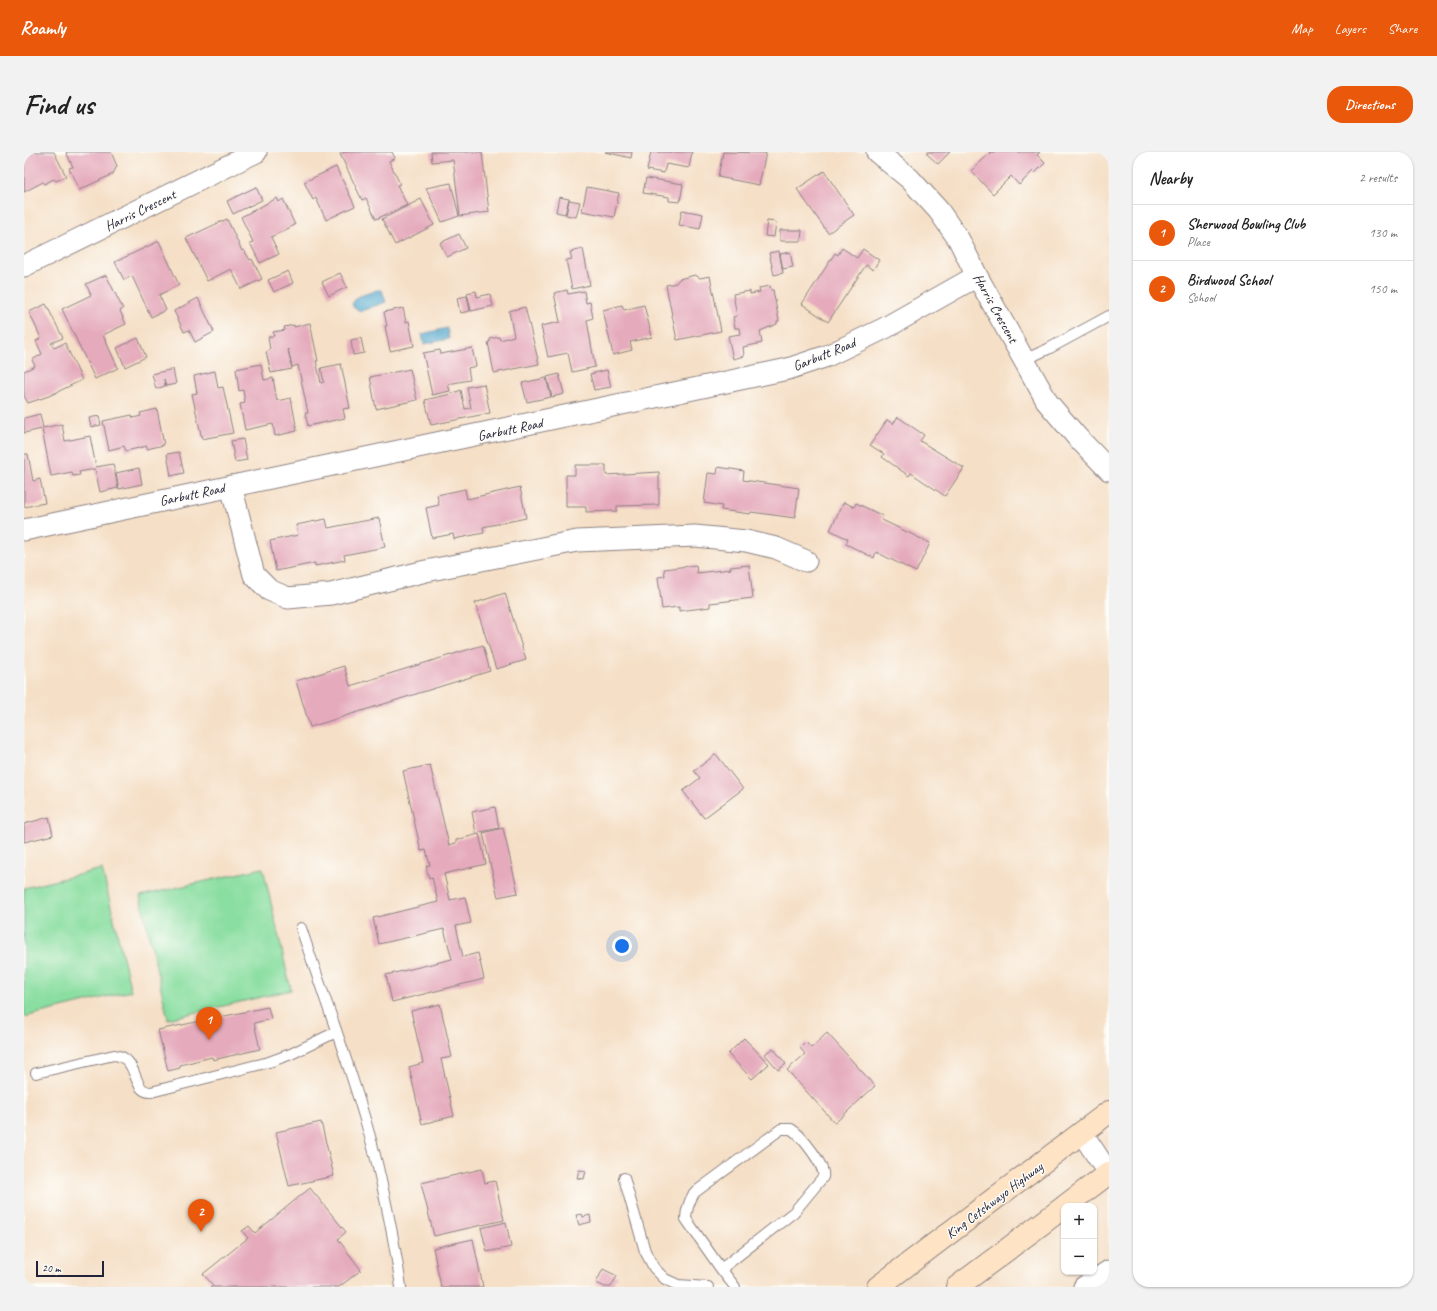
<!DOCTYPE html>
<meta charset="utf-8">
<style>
body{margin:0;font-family:Caveat,sans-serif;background:#f2f2f2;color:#222}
.controls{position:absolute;right:12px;bottom:12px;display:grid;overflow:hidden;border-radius:8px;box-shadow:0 1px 3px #0004}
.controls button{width:36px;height:36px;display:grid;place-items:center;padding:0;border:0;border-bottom:1px solid #e0e0e0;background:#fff;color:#222;font:20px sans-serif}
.scale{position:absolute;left:12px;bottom:10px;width:68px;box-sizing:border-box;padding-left:4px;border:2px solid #22223b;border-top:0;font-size:11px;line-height:14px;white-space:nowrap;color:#22223b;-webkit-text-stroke:3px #fdfcf7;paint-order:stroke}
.you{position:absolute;left:598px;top:794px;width:14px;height:14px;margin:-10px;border:3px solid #fff;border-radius:50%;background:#1a73e8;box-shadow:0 0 0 6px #1a73e833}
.badge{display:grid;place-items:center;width:26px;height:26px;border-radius:50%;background:#ea580c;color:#fff;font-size:13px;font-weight:700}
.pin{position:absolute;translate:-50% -33px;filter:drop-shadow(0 1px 2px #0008)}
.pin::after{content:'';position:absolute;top:21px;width:14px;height:12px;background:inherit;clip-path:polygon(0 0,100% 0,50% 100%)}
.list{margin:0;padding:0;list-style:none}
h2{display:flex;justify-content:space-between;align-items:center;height:52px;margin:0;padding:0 16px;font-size:17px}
h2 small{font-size:13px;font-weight:400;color:#767676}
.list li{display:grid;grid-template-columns:26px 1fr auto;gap:12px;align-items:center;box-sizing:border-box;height:56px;padding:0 16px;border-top:1px solid #e0e0e0}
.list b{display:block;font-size:15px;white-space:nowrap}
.list p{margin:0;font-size:13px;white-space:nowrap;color:#767676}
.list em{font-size:13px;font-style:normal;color:#767676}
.map{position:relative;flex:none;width:1085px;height:1135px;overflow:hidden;border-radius:16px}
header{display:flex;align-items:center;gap:24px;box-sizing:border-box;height:56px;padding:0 20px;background:#ea580c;color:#fff}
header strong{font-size:19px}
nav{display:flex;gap:22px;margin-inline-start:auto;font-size:14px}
.intro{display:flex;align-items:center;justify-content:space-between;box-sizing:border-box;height:96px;padding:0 24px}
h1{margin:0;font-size:28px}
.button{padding:10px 18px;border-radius:16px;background:#ea580c;color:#fff;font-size:14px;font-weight:700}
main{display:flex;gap:24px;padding:0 24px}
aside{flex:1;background:#fff;border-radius:16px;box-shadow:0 1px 3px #0004}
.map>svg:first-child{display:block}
.green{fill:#89dea0;stroke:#56806e}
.water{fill:#50a6cc;stroke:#396484}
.building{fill:#e5aabc}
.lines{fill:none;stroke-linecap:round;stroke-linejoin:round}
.lane-casing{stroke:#8c8080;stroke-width:12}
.street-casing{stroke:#8c8080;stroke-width:23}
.secondary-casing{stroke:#8c8080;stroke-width:24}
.lane{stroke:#fff;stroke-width:10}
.street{stroke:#fff;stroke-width:21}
.secondary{stroke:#fee4c5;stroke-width:22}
.labels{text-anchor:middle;stroke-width:3;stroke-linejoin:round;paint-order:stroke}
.street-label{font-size:14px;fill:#22223b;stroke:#fdfcf7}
</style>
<header>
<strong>Roamly</strong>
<nav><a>Map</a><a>Layers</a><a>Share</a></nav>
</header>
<div class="intro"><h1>Find us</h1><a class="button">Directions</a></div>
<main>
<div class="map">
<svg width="1085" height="1135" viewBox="0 0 1085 1135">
<rect width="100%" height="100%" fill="#fdfcf7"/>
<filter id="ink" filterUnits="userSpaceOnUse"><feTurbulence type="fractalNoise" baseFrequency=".025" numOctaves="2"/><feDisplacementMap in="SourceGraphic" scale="8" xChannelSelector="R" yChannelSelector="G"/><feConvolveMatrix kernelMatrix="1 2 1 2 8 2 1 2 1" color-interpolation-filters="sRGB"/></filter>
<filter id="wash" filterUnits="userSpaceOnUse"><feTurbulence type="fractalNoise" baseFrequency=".012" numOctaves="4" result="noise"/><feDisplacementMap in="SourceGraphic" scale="16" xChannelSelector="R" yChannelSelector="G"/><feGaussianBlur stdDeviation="0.9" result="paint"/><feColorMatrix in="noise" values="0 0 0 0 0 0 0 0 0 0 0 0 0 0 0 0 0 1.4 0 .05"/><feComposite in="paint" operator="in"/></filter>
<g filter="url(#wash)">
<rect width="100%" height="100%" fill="#f5dfc6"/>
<path class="green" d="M239 716 267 838 144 867 116 744Z
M78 717 107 839 0 865V736Z"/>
<path class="water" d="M353 138H358L362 150 337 159 330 156 328 152 333 145Z
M423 176 425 187 400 192 398 182Z"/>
<g id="blocks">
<path class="building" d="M0 0H30L42 24 32 29 30 27 20 32 19 30 0 40Z
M42 0H87L93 14 89 22 55 38 45 16 49 15Z
M321 0H368L371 6 365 9 376 32 373 33 383 53 352 67 342 46 338 48 316 2Z
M407 0H458L465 60 436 64 429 8 408 10Z
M581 0H608L607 6Z
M627 0H668L665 16 642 12 640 21 623 18Z
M699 0 742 1 735 33 694 25Z
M904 0H926L914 12 903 2Z
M967 0H1016L1013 3 1021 11 1011 21 1009 19 995 33 987 24 969 42 947 19Z
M312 15 331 54 302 68 292 46 289 48 280 30Z
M800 19 830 63 804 81 773 37Z
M622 26 659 32 656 50 645 49V45L619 41Z
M427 31 435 64 418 70 402 36Z
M232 35 238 48 209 62 203 49Z
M563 35 595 41 590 65 558 59Z
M535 45 545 47 541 62 532 60Z
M253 46 255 50 259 47 271 73 247 85 255 102 236 111 226 91 229 90 217 65Z
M397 47 410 73 371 93 358 67Z
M545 48 556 50 552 65 542 63Z
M658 58 679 62 676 77 655 73Z
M203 67 218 99 220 98 226 108 228 107 238 127 217 137 207 117 183 129 162 86Z
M743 69 752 70 750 85 741 84Z
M756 78H778L777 89H756Z
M435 82 442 96 423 105 416 91Z
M135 89 155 133 135 143 142 158 127 165 108 124 100 128 91 110Z
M818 96 833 106 839 97 855 108 849 118 842 113 804 170 778 152 811 101 814 103Z
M559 97 566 133 548 137 542 108 548 107 546 100Z
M755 99 759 121 750 123 745 101Z
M766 100 769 115 759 117 756 102Z
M264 119 269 131 250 140 244 128Z
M316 121 323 135 305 144 298 130Z
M82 123 99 157 96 159 102 172 79 183 94 216 71 227 38 157 67 143 62 132Z
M671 123 676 126 686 124 697 179 653 188 642 133 652 131 655 127Z
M746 134 747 138H749L755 169H753V172L736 179 738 191 719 195 720 204 709 207 704 184 716 182 715 176H711L709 165 713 164 709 142 726 139V142L736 140 735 136Z
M543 138 544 142 560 139 562 151 566 150 569 166 563 168 571 215 548 220 544 201 524 205 517 174 536 170 530 141Z
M452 139 453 145 466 142 469 154 447 159 443 141Z
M443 144 446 159 436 161 433 146Z
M174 146 190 180 171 190 165 178 160 180 150 159Z
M22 152 39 186 27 191 30 196 41 191 58 228 25 244 4 251 0 244V219L11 214 8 208 18 202 12 189 17 186 5 160Z
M598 153 600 158 620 153 628 185 606 190 608 198 589 203 579 158Z
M501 155 515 212 470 221 464 190H466V187L475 185 476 188 490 184 485 159Z
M379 156 382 170 385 169 390 194 366 199 361 174H363L360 160Z
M286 171 294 209H292L297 231 300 230 297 216 317 212 326 256 319 257 321 266 284 274 281 261H284L274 213 268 215 264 197 268 217 247 221 242 200 246 198 244 185 250 184 249 180 261 178 260 175 270 173V175Z
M114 186 122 205 101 215 93 196Z
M337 186 340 201 329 203 327 188Z
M448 196 452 214 444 216 446 228 424 232 426 239 408 243 399 201 416 198 417 202Z
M237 212 240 228 249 226 253 249 267 246 273 279 251 284 249 272 221 278 216 252 221 251 219 238 215 239 212 217Z
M149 217 152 232 142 234 140 227 141 234 132 237 128 222Z
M386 217 393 248 352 257 346 225Z
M583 218 587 235 570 238 566 222Z
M191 219 194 236 199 235 209 281 178 287 168 242 173 241 170 224Z
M535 222 540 242 528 245 523 225Z
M522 226 527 245 503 250 498 231Z
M460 232 466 261 407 273 401 248 427 242 437 238 441 257 447 256 443 235Z
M133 257 140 293 123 297V294L102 299 100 294 85 298 79 269 108 263 109 266 117 264 116 261Z
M16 262 19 276 38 272 41 289 66 284 72 315 89 312 94 336 76 340 71 317 55 320 56 323 49 324 48 320 27 324 18 277 0 281V266Z
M75 264 77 273 67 275 65 266Z
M874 265 900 283 896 289 940 316 921 344 887 321 885 324 858 305 860 302 846 293 863 268 869 272Z
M219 287 223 308 211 310 207 289Z
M155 300 160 321 147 324 143 302Z
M0 302H4L9 329 16 327 21 351 0 355Z
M551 313H582V323L635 320V353L593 354V359L562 360V355H542V323H551Z
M694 315 720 319 719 328 775 336 771 366 727 360 726 362 697 358 698 354 680 351 684 321 693 322Z
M115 316 118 332 95 337 92 321Z
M496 335 502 366 459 375 460 381 430 387 429 382 408 386 402 356 415 353 413 343 441 337 443 347Z
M820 350 830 355 832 351 859 364 858 368 906 391 892 420 852 400 850 406 822 392 824 387 806 378Z
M355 366 361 395 320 403 321 408 291 414V411L252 419 246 389 274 383 272 373 302 367 304 376Z
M672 413 673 421 707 417 706 415 725 413 729 446 686 451V455L655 459V455L638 457 634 425 641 424 640 417Z
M481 441 502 508 472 517 451 451Z
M459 493 466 519 286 575 272 529 320 514 326 534Z
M692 602 719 637 680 666 659 639 676 626 670 619Z
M406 613 425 693 432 691V688L455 682 462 712 420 722 426 748 441 745 447 771 432 774 439 805 454 801 460 827 368 850 362 823 428 807 420 777 355 792 349 766 414 750 408 725 405 726 402 714 406 713 402 698 397 699 379 619Z
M471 655 475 676 452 681 448 660Z
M25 665 29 683 0 690V672Z
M479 676 494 741 474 745 459 681Z
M416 852 428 905 417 907 430 964 398 972 385 915 399 911 387 859Z
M244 855 247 867 230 871 236 897 189 908 188 905 156 913V916L144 919 134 878Z
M803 881 851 934 811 971 763 918 781 902 776 896 782 890 787 896Z
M720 886 745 912 728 927 704 902Z
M749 896 762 912 754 918 741 902Z
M297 970 310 1024 265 1034 252 980Z
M458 1017 461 1031 471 1029 480 1068 410 1084 397 1031Z
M555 1018 562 1019 560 1027 553 1026Z
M286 1036 322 1080 314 1087 337 1118 315 1135H186L189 1133 179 1122 224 1086 218 1079 225 1074 231 1081Z
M558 1062 559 1065 566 1063 567 1070 555 1073 552 1063Z
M482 1070 487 1095 463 1100 457 1076Z
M449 1087 459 1135H417L409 1096Z
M579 1117 593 1124 587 1135H581L572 1131Z"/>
</g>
</g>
<g filter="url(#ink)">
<use href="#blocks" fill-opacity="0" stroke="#8c8080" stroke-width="1"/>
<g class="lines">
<g class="lane-casing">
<path id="lane" d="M1000 208 1024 197 1085 164
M277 776C302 852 332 929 352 1007 362 1049 371 1092 377 1135
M12 921 90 903C116 905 107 941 127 940L245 910 267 902 312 880
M600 1026 621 1099 630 1116 641 1127 654 1133 684 1135
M697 1117 662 1067C662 1057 665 1050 670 1041L757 977H767C777 983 802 1014 799 1025L770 1060 697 1117 711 1135"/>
</g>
<g class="street-casing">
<path id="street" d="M853 0 886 27 915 59 935 88 953 124 1024 251 1053 285 1085 318
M0 114 232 0
M207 334 230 423 245 438 264 446 307 442 402 419 553 389 671 384 722 389 752 396 782 409
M0 378 764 217 803 204 861 176 953 124
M1058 981 1085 1022
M1060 1135 1085 1119"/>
</g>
<g class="secondary-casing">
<path id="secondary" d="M1041 1054 1085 1021
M854 1135 1085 960
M933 1135 1040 1055"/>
</g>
<use href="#lane" class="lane"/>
<use href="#street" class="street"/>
<use href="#secondary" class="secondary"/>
</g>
</g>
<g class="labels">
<g class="street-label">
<text transform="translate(116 58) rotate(-26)" y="5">Harris Crescent</text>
<text transform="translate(972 156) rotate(61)" y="5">Harris Crescent</text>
<text transform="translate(800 202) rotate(-22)" y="5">Garbutt Road</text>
<text transform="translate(486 277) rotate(-12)" y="5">Garbutt Road</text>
<text transform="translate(168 342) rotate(-12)" y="5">Garbutt Road</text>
<text transform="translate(970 1048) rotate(-37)" y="5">King Cetshwayo Highway</text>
</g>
</g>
</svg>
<div class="controls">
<button>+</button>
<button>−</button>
</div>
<div class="scale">20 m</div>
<div class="you"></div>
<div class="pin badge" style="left:185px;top:888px">1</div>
<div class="pin badge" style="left:177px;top:1080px">2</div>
</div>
<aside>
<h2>Nearby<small>2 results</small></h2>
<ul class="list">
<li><span class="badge">1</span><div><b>Sherwood Bowling Club</b><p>Place</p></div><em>130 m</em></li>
<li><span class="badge">2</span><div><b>Birdwood School</b><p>School</p></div><em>150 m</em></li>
</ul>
</aside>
</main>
